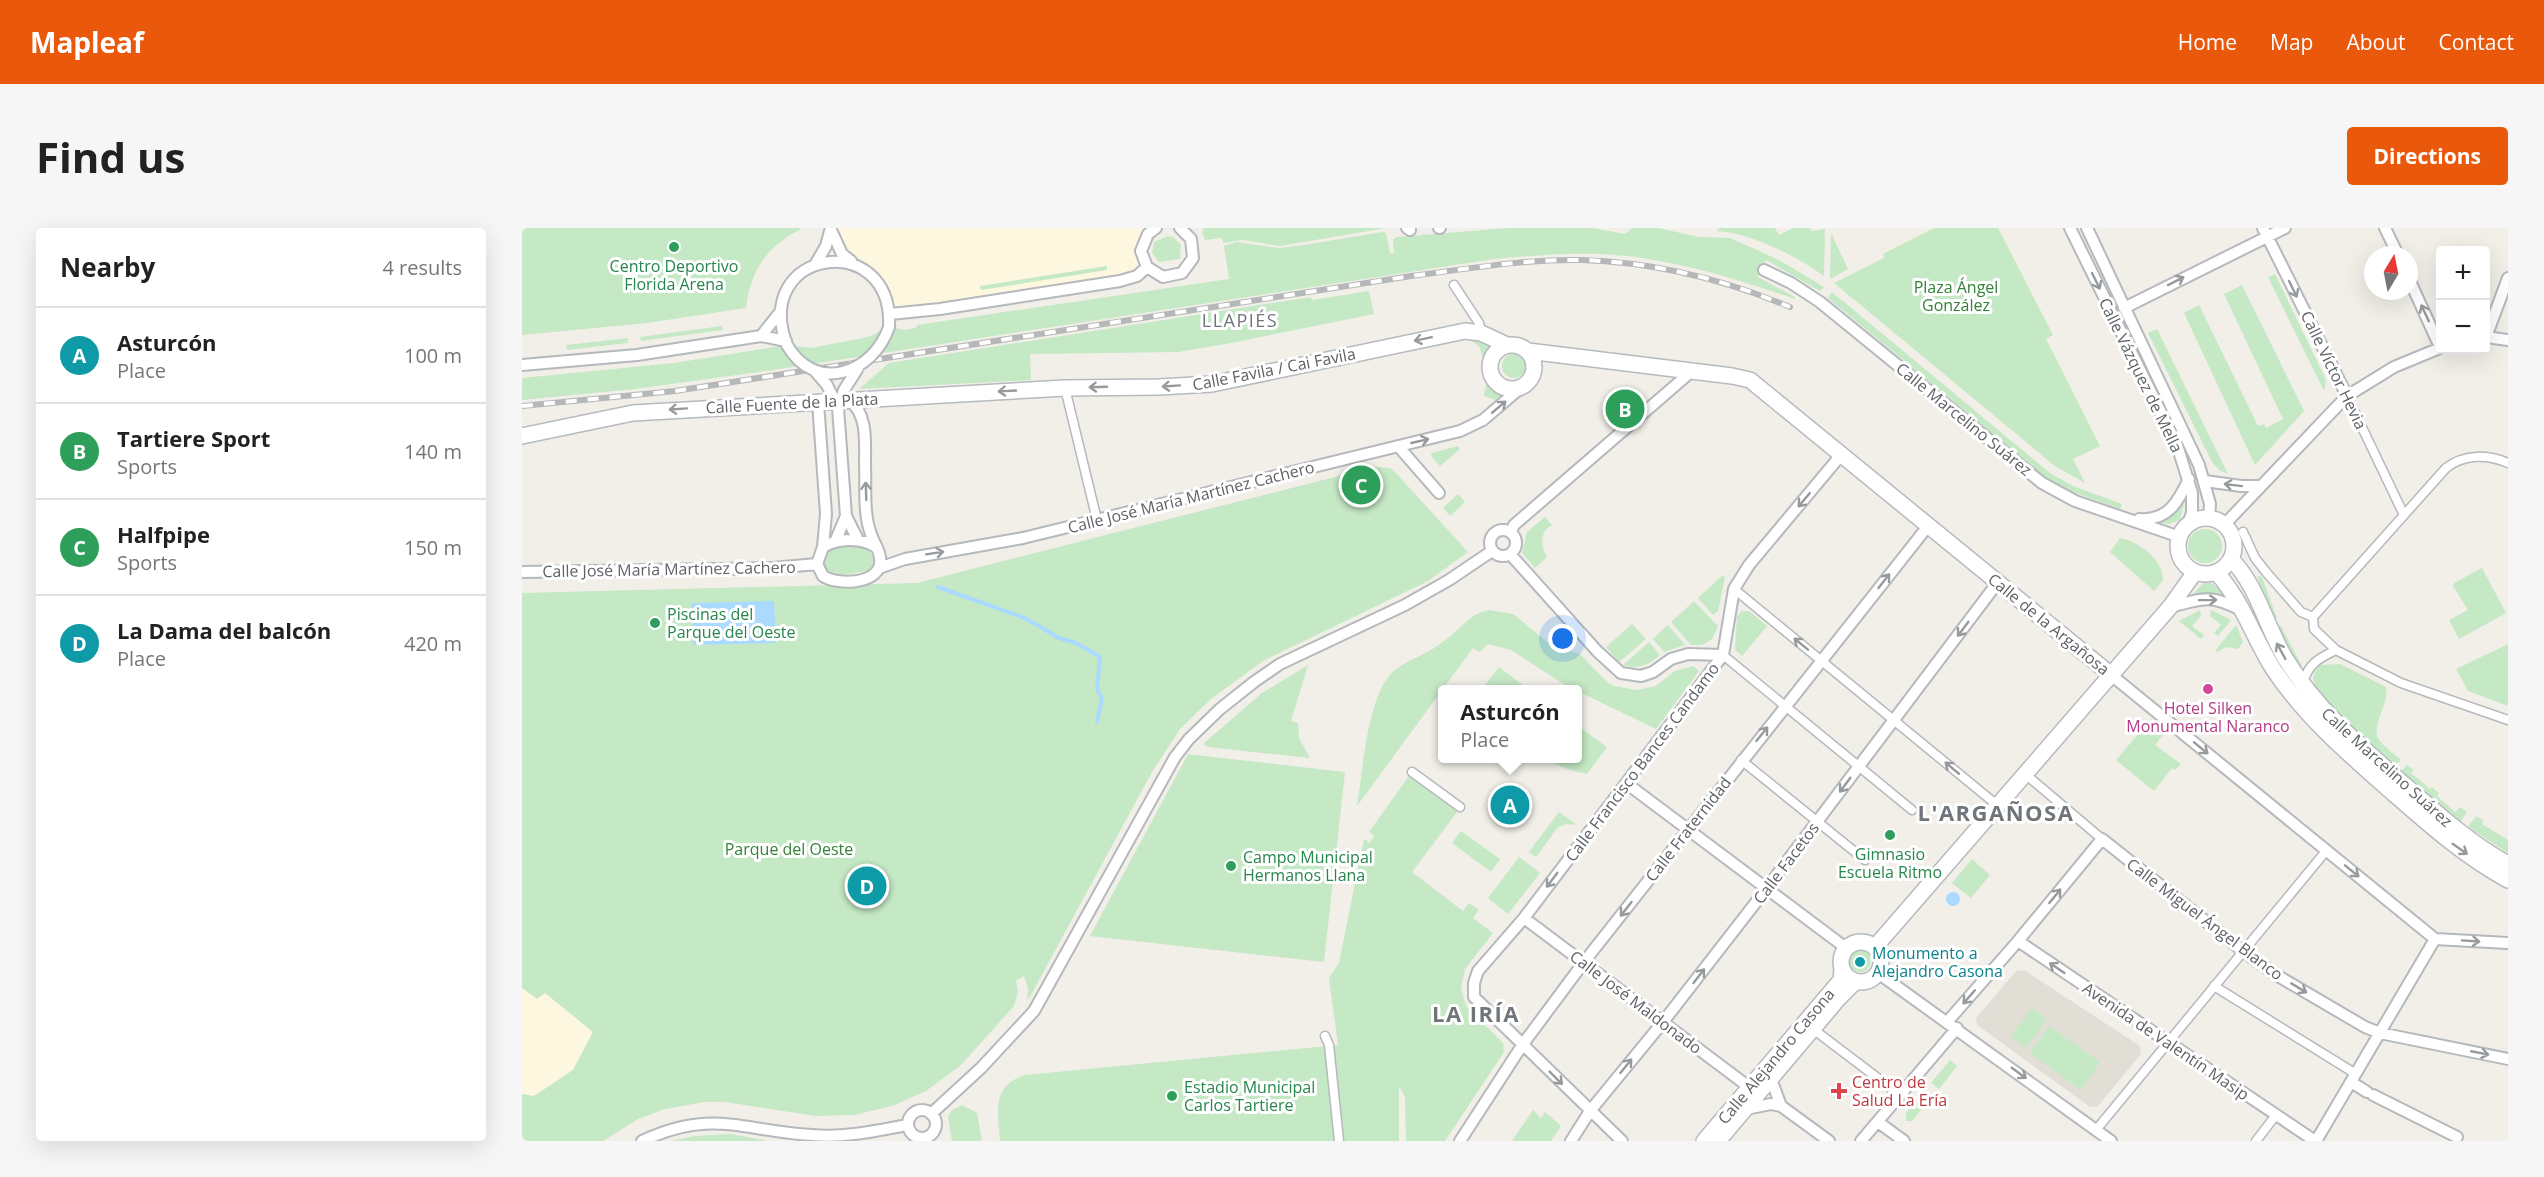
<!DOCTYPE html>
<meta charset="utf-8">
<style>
body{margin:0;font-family:"Open Sans",sans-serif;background:#f6f6f6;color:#222}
.controls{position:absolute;right:18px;top:18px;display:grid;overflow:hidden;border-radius:6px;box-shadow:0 6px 24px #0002}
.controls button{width:54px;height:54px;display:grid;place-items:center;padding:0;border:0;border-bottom:2px solid #e0e0e0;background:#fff;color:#222;font:30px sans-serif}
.compass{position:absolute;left:1842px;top:18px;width:54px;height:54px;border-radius:50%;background:#fff;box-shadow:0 6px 24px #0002;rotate:10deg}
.you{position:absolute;left:1041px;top:411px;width:21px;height:21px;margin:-15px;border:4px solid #fff;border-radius:50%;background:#1a73e8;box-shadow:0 0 0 9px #1a73e833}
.badge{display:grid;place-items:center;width:39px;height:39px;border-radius:50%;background:#ea580c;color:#fff;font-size:20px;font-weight:700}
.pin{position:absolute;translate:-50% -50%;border:3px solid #fff;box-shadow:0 2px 6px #0006}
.popup{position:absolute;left:916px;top:457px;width:144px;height:78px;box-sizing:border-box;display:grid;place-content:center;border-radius:6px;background:#fff;filter:drop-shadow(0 2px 4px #0005);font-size:20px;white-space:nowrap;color:#767676}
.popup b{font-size:22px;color:#222}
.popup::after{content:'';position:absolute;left:50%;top:100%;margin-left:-12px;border:12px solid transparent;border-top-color:#fff}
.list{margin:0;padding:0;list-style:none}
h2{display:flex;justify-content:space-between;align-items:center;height:78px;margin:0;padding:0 24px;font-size:26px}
h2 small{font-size:20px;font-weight:400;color:#767676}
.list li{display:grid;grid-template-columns:39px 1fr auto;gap:18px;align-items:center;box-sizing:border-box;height:96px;padding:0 24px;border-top:2px solid #e0e0e0}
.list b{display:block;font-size:22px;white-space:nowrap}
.list p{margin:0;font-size:20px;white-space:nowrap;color:#767676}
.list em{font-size:20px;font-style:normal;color:#767676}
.map{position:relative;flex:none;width:1986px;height:913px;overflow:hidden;border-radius:6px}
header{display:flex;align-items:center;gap:36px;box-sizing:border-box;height:84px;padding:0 30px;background:#ea580c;color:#fff}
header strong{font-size:28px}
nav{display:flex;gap:33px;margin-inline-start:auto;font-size:21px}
.intro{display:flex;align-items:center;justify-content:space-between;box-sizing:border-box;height:144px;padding:0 36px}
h1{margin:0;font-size:42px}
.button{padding:15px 27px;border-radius:6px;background:#ea580c;color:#fff;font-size:21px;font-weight:700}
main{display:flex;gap:36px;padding:0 36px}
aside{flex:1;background:#fff;border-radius:6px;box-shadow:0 6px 24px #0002}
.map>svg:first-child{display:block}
.commercial{fill:#fef7e0}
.education{fill:#e1ded6}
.green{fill:#c5e8c5}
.water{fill:#aadaff}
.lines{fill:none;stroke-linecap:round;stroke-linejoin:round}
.stream{stroke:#aadaff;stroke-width:4}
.pedestrian-casing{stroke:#b5b8bc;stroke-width:11}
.minor-casing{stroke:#b5b8bc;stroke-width:14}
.secondary-casing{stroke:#b6babf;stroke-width:18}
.pedestrian{stroke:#fff;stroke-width:8}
.minor{stroke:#fff;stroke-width:10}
.secondary{stroke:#fff;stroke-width:15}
.rail-casing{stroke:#b6b7b8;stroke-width:6}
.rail{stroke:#fff;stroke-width:4;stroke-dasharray:11;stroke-linecap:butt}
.minor-bridge-casing{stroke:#b5b8bc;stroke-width:14;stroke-linecap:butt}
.minor-bridge{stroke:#fff;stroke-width:10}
.oneway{stroke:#979a9d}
.leisure-dot{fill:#2e9e5b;stroke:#fff;stroke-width:2}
.hotel-dot{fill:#d1479c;stroke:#fff;stroke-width:2}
.culture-dot{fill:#0f9aa8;stroke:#fff;stroke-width:2}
.health-dot{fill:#e0444e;stroke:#fff;stroke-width:2}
.labels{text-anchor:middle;stroke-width:6;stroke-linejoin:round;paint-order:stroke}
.leisure-label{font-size:16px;fill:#27864d;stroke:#fff;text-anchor:start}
.park-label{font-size:16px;fill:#348238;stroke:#fff}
.street-label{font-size:16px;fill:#5f6368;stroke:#fff}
.hotel-label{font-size:16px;fill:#b23c85;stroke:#fff}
.culture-label{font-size:16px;fill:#0d838f;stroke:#fff;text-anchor:start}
.health-label{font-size:16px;fill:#be3a42;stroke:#fff;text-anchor:start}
.neighbourhood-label{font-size:18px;letter-spacing:1.5px;fill:#70757a;stroke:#fff}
.district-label{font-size:22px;font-weight:bold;letter-spacing:1.5px;fill:#70757a;stroke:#fff}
</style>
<header>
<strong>Mapleaf</strong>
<nav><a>Home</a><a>Map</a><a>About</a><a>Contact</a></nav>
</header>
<div class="intro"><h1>Find us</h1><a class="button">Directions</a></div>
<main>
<aside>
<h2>Nearby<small>4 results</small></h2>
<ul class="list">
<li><span class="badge" style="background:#0f9aa8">A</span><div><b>Asturcón</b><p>Place</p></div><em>100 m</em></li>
<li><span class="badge" style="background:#2e9e5b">B</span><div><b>Tartiere Sport</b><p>Sports</p></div><em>140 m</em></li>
<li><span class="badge" style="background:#2e9e5b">C</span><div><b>Halfpipe</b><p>Sports</p></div><em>150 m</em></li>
<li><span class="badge" style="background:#0f9aa8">D</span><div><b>La Dama del balcón</b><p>Place</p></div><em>420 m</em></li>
</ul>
</aside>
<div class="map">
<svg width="1986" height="913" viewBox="0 0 1986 913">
<rect width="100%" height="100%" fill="#f1efe8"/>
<path class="commercial" d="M309 0H631L626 6 621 45 368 86 363 64 332 35Z
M0 760 15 771 23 765 71 804 51 842 12 868 0 866Z"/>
<path class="education" d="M1502 742 1618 818 1619 826 1576 878 1568 879 1455 797 1454 790 1494 743Z"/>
<path class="green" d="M0 0H279V1C245 18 228 43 224 80L125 95 0 107Z
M682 0H864L758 18 721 12 701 15 700 10 683 12 680 4Z
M987 0H1070L1103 6 1110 0H1136L1177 9 1208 10 1257 32 1302 59 1298 63 1244 32 1236 49 1273 69V71C1226 55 1180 40 1132 32 1080 22 1025 26 972 31L244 143 113 161 0 172V150L152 135 265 117 289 120 346 109 367 99 383 102 394 100 395 97 707 51 702 18 714 14 757 20 782 17 860 4 864 5 868 25H872L871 12 875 9Z
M1197 0H1253L1257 7 1271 0H1288L1290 3 1303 1 1302 48C1274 28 1229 5 1195 3Z
M1412 0H1476L1531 107 1524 111 1578 218 1551 231 1563 255 1533 238 1312 55 1362 30 1361 26Z
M1309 5 1326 41 1308 51Z
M646 8 651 9 659 17 658 31 637 34 630 25 632 14Z
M585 38V42L459 62 458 58Z
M1753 46 1804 152 1802 163 1746 49Z
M1720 57 1782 183 1733 237 1662 85 1677 77 1736 198 1742 196 1744 200 1761 191 1702 66Z
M847 63 852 86 704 116 656 124 508 126 509 152 337 161 367 135 789 69 790 72Z
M1310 64 1528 245 1551 258 1600 276 1598 281 1548 263 1523 249 1306 70Z
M200 98 201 102 119 113 118 109Z
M1635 101 1706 246 1697 242 1690 234 1626 105Z
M950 109 971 117 965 135H963L957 118 945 110Z
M106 110V115L45 122 44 117Z
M980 138a12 12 0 1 1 24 0a12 12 0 1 1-24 0Z
M965 150 986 164 976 173 962 168Z
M936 218 938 221 918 238 909 228 910 225Z
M852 239 868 240 872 243 946 324 906 353 741 433 689 471 658 501 630 544 509 767 505 772 506 761 502 748 494 752 496 764 492 778 438 838 404 863 370 878 332 887 294 888 203 874H182L143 881 116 891 81 913H0V866L12 868 51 842 71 804 23 765 15 771 0 760V365L395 355Z
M936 266 943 274 928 288 921 280Z
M1663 272 1658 292 1646 296 1636 294 1653 285Z
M1023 289 1030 297C1018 303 1018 318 1025 329L1013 340 1000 325 1005 304Z
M1666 318a17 17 0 1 1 34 0a17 17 0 1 1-34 0Z
M1598 310C1617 314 1641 331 1641 352L1632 363 1588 324Z
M335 317C349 320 357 331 346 343L319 347 304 342 301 331 308 321Z
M1960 340 1984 385 1937 411 1927 392 1946 382 1931 358 1932 355Z
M1201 347 1203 349 1196 383 1191 387 1176 370Z
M1735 348 1740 349 1755 390 1751 392Z
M1682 354 1690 355 1704 368 1689 365 1671 366Z
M1172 373 1196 398 1190 411 1180 417H1169L1149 394Z
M967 382 991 386 1029 417 1058 426 1085 454 1092 458 1115 462 1134 458 1153 443 1171 438 1177 443 1134 501 1043 457 989 422 966 416 957 424 951 420 835 578C841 543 845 463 874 441 889 430 908 425 922 413 938 402 948 385 967 382Z
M1678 382 1679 388 1670 398 1682 407 1679 411 1657 393Z
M1689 382 1709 392 1696 408 1692 405 1699 397 1688 388Z
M1220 383H1227L1245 398 1220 428 1213 422 1215 388Z
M1110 396 1124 411 1097 434 1084 419Z
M1146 397 1163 417 1142 424 1131 411Z
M1714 397 1721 414 1716 421 1704 419 1695 424 1693 423Z
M1759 398 1780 438 1778 444 1755 400Z
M1127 414 1138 427C1127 437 1116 442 1101 437Z
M1986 416V478L1946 463 1934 441Z
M1818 436 1864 459C1868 476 1848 496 1857 512 1862 519 1873 526 1879 532L1873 538C1856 523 1795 475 1792 454 1790 447 1794 442 1798 437Z
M786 437 769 493 776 495 777 510 788 530 686 519 681 516 740 465Z
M977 439 1006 461H960Z
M1629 491 1644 503 1633 517 1659 536 1653 542 1650 540 1632 563 1594 532Z
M1056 498 1085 519 1065 546 1048 542 1021 531 1056 530Z
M666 526 823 544 802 734 568 708Z
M1885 537 1892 542 1889 545 1908 561 1910 559 1917 565 1915 568 1933 584 1938 579 1945 584 1939 593 1879 543Z
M887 548 935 584 890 644 941 683 947 675 957 682 951 690 971 705 943 741 939 760 944 778 981 815 982 824 923 913H884L883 869 877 858V913H478C476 884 469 858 503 847L816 817 807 750 817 735 842 611 848 615 852 608 847 604Z
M1037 584 1055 597 1044 596 1036 599 1014 629 1007 624Z
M1954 588 1961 592 1960 596 1986 612V625L1946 599Z
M939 603 978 631 969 644 930 615Z
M997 629 1018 645 986 686 966 670Z
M1450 631 1468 647 1449 670 1430 655Z
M1327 733a11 11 0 1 1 22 0a11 11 0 1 1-22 0Z
M1510 780 1525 791 1504 820 1489 808Z
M1527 798 1578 834 1559 862 1508 825Z
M1428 832 1435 838 1417 861 1409 855Z
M1400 867 1407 872 1390 893H1384V885Z
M440 877 455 885 460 913H430L426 889 430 882Z
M1011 882 1019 890 1023 884 1039 898 1029 913H990Z
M208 906 246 913H148L173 908Z"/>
<path class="water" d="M252 373 254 415 171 417 170 375Z
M1424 671a7 7 0 1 1 14 0a7 7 0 1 1-14 0Z"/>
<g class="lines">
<path class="stream" d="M416 359 503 390 537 410 554 415 578 429 575 461 580 470 575 494"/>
<g class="pedestrian-casing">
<path id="pedestrian" d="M932 57 957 95 959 105
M543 160 575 292
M1825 168 1881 285
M1721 304 1733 330 1744 344 1779 384 1791 389 1792 401 1814 422 1879 455 1986 492
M1212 361 1475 577
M1791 389 1924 240C1942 226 1965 226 1986 235
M1201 427 1390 582
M1781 455C1786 436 1797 430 1814 422
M1219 532 1343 632
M890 544 938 579
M1502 545 1580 611
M1692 758 1834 846
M1291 801 1378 867
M803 808 807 817 817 913
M1574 902 1804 623
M1734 913 1754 887"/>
</g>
<g class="minor-casing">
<path id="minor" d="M634 0 626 6 619 23 625 39 641 49 660 45 671 30 669 11 658 0
M885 0 888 2
M917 0H918
M1548 0 1655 217 1670 265V285L1665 298
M1565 0 1677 237 1688 276 1687 291
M1741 0 1825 168
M1863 0 1876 27
M309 2 320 26 329 33
M294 35 304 18 308 3
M1242 42 1269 55 1298 74 1520 255 1553 273 1658 309
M1887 51 1918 119
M1602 80 1763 0
M368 86 418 81 598 53 615 48 625 39
M239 108 258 84
M1964 109 1986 50
M1964 109 1986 112
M265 117C228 20 372 0 367 99
M0 137 115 127 239 108 264 113
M327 172C346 186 343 214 343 236 344 258 341 286 349 306 352 316 360 325 358 336 354 357 315 357 301 348L295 336 301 319C316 310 341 309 355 320
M296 174 304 286 301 319
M316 180 324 288 336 312
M876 218 917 265
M1683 253 1719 258H1739
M1617 291C1646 293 1656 274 1667 251
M1702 297 1825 168 1872 139 1918 120
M968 315a13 13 0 1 1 26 0a13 13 0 1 1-26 0Z
M989 304 992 297 1170 143
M313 314 324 288
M988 326 1075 423 1099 445 1119 448 1131 444 1149 431 1166 426 1201 427
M357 340 383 331 501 310 938 203 961 192 1002 157
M0 344 250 340 295 336
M1648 379C1683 370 1688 366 1721 383
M1588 446 1913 711 1986 715
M1104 555 1324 720
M1002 690 1227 859
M1496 713 1793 913
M1356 745 1589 913
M1426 793 1496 713 1580 611 1721 723 1756 748 1843 799 1858 805 1986 831
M1249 851 1259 878
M1829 854 1845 864
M1851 867 1935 909
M1224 881 1249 876 1259 878 1307 913
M386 896a14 14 0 1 1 28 0a14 14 0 1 1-28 0Z
M409 886 459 840 512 783 653 529 667 511 698 481 732 454 758 436 883 377 927 352 970 323
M1356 894 1382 913
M120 913C190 880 220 903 290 907 323 910 353 903 385 897
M938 913 1001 816 1062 734 1406 298
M1049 913 1068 883 1141 794 1245 660 1476 354
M1100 913 952 769V755L956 743 1002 690 1201 427 1212 361 1227 337 1319 227
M1339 913 1435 800
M1794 913 1913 711"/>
</g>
<g class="secondary-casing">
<path id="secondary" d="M968 139a22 22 0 1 1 44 0a22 22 0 1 1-44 0Z
M1006 123 1210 148 1228 152 1588 446
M0 208 111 185 543 160 637 159 690 156 943 103 959 105 985 117
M1656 318a28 28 0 1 1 56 0a28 28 0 1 1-56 0Z
M1709 331C1735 357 1744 398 1763 430 1795 482 1839 519 1885 559 1917 587 1949 616 1986 636
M1694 344C1722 375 1730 408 1752 442 1782 487 1822 522 1863 558 1902 592 1940 627 1986 652
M1319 734a20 20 0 1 1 40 0a20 20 0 1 1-40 0Z
M1353 719 1648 379 1673 344
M1182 913 1319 752 1320 741
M1196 913 1316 771 1334 753"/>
</g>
<use href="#pedestrian" class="pedestrian"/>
<use href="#minor" class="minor"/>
<use href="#secondary" class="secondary"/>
<g class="rail-casing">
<path id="rail" d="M0 178 153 163 889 48C945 41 1002 31 1059 32 1132 34 1201 51 1268 79"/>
</g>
<use href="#rail" class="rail"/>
<g class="minor-bridge-casing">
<path id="minor-bridge" d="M265 117C293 166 351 146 367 99
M292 142 305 157 316 180
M316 180 322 162 336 140"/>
</g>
<use href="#minor-bridge" class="minor-bridge"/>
</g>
<defs><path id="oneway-shaft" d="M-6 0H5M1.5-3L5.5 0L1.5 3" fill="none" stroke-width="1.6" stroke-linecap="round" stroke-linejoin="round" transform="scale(1.5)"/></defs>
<g class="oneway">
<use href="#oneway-shaft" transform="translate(1574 53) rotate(64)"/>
<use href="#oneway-shaft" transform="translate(1654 53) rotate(-27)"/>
<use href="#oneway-shaft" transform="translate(1771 61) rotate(64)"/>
<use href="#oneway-shaft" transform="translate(1903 85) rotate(-115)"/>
<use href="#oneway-shaft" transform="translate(901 111) rotate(168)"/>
<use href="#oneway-shaft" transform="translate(649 158) rotate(176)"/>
<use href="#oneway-shaft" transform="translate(576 159) rotate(178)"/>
<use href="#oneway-shaft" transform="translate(485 163) rotate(177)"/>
<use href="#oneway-shaft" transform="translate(977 179) rotate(-40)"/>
<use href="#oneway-shaft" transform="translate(156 181) rotate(176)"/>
<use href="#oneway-shaft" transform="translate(898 213) rotate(-13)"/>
<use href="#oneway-shaft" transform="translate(1711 257) rotate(-173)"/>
<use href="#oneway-shaft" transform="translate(344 263) rotate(-92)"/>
<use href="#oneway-shaft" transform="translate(1282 272) rotate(130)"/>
<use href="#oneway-shaft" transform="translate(413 325) rotate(-9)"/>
<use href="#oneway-shaft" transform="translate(1362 353) rotate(-52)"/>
<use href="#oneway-shaft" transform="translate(1686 372) rotate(-1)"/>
<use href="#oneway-shaft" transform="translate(1441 401) rotate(127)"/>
<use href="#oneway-shaft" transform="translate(1279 416) rotate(-141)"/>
<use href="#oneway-shaft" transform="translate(1759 423) rotate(-119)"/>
<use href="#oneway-shaft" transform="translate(1240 506) rotate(-51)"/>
<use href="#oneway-shaft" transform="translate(1679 520) rotate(39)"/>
<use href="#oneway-shaft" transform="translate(1430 540) rotate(-140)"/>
<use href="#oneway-shaft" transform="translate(1323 557) rotate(127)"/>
<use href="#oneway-shaft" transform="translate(1938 621) rotate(35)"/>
<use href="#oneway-shaft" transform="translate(1830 643) rotate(39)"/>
<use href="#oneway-shaft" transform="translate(1030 652) rotate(127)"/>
<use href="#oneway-shaft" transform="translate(1533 668) rotate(-51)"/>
<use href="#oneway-shaft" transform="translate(1104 681) rotate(128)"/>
<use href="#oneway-shaft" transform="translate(1949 713) rotate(4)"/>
<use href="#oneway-shaft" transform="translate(1535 740) rotate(-146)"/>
<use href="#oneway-shaft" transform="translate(1177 748) rotate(-52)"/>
<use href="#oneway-shaft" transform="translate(1777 760) rotate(31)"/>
<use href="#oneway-shaft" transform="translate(1447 769) rotate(131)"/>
<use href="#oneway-shaft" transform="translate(1958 825) rotate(11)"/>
<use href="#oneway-shaft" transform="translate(1104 838) rotate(-51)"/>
<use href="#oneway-shaft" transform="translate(1497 845) rotate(36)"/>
<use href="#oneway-shaft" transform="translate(1034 850) rotate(45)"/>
</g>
<g class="leisure-dot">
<circle cx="152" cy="19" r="6"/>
<circle cx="133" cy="395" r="6"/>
<circle cx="1368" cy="607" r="6"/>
<circle cx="709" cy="638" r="6"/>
<circle cx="650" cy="868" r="6"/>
</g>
<circle class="hotel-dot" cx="1686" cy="461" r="6"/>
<circle class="culture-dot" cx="1338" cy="734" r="6"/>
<path class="health-dot" d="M1314 854h6v6h6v6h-6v6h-6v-6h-6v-6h6z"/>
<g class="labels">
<g class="leisure-label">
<text x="152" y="44" text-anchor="middle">Centro Deportivo<tspan x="152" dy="18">Florida Arena</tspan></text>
<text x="145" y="392">Piscinas del<tspan x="145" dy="18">Parque del Oeste</tspan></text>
<text x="1368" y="632" text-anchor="middle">Gimnasio<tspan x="1368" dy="18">Escuela Ritmo</tspan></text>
<text x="721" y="635">Campo Municipal<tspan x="721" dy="18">Hermanos Llana</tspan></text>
<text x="662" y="865">Estadio Municipal<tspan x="662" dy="18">Carlos Tartiere</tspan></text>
</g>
<g class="park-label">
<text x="1434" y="65">Plaza Ángel<tspan x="1434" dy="18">González</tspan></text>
<text x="267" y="627">Parque del Oeste</text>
</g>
<g class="street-label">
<text transform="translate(752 141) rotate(-11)" y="6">Calle Favila / Cai Favila</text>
<text transform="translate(1812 142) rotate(64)" y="6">Calle Víctor Hevia</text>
<text transform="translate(1619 147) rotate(64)" y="6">Calle Vázquez de Mella</text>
<text transform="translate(270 175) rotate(-3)" y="6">Calle Fuente de la Plata</text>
<text transform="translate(1442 191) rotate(39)" y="6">Calle Marcelino Suárez</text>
<text transform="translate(669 269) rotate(-14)" y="6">Calle José María Martínez Cachero</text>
<text transform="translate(147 341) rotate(-1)" y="6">Calle José María Martínez Cachero</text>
<text transform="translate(1527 396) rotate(39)" y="6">Calle de la Argañosa</text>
<text transform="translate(1120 534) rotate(-53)" y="6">Calle Francisco Bances Candamo</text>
<text transform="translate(1865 539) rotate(42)" y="6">Calle Marcelino Suárez</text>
<text transform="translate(1166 601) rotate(-52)" y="6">Calle Fraternidad</text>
<text transform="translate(1264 635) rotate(-53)" y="6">Calle Facetos</text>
<text transform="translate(1683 691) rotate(37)" y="6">Calle Miguel Ángel Blanco</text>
<text transform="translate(1114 774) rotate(37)" y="6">Calle José Maldonado</text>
<text transform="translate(1644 813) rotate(34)" y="6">Avenida de Valentín Masip</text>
<text transform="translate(1254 828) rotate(-50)" y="6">Calle Alejandro Casona</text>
</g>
<g class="hotel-label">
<text x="1686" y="486">Hotel Silken<tspan x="1686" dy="18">Monumental Naranco</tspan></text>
</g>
<g class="culture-label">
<text x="1350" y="731">Monumento a<tspan x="1350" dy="18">Alejandro Casona</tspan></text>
</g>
<g class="health-label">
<text x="1330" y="860">Centro de<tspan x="1330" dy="18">Salud La Ería</tspan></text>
</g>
<g class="neighbourhood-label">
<text x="718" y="99">LLAPIÉS</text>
</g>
<g class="district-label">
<text x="1474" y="593">L'ARGAÑOSA</text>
<text x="954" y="794">LA IRÍA</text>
</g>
</g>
</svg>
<div class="controls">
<button>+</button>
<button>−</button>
</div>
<svg class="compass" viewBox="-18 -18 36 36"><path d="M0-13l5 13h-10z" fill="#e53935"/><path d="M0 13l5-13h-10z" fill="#767676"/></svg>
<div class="you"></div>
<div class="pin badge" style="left:988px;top:577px;background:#0f9aa8">A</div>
<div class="popup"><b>Asturcón</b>Place</div>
<div class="pin badge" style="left:1103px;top:181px;background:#2e9e5b">B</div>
<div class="pin badge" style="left:839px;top:257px;background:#2e9e5b">C</div>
<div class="pin badge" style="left:345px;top:658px;background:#0f9aa8">D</div>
</div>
</main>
